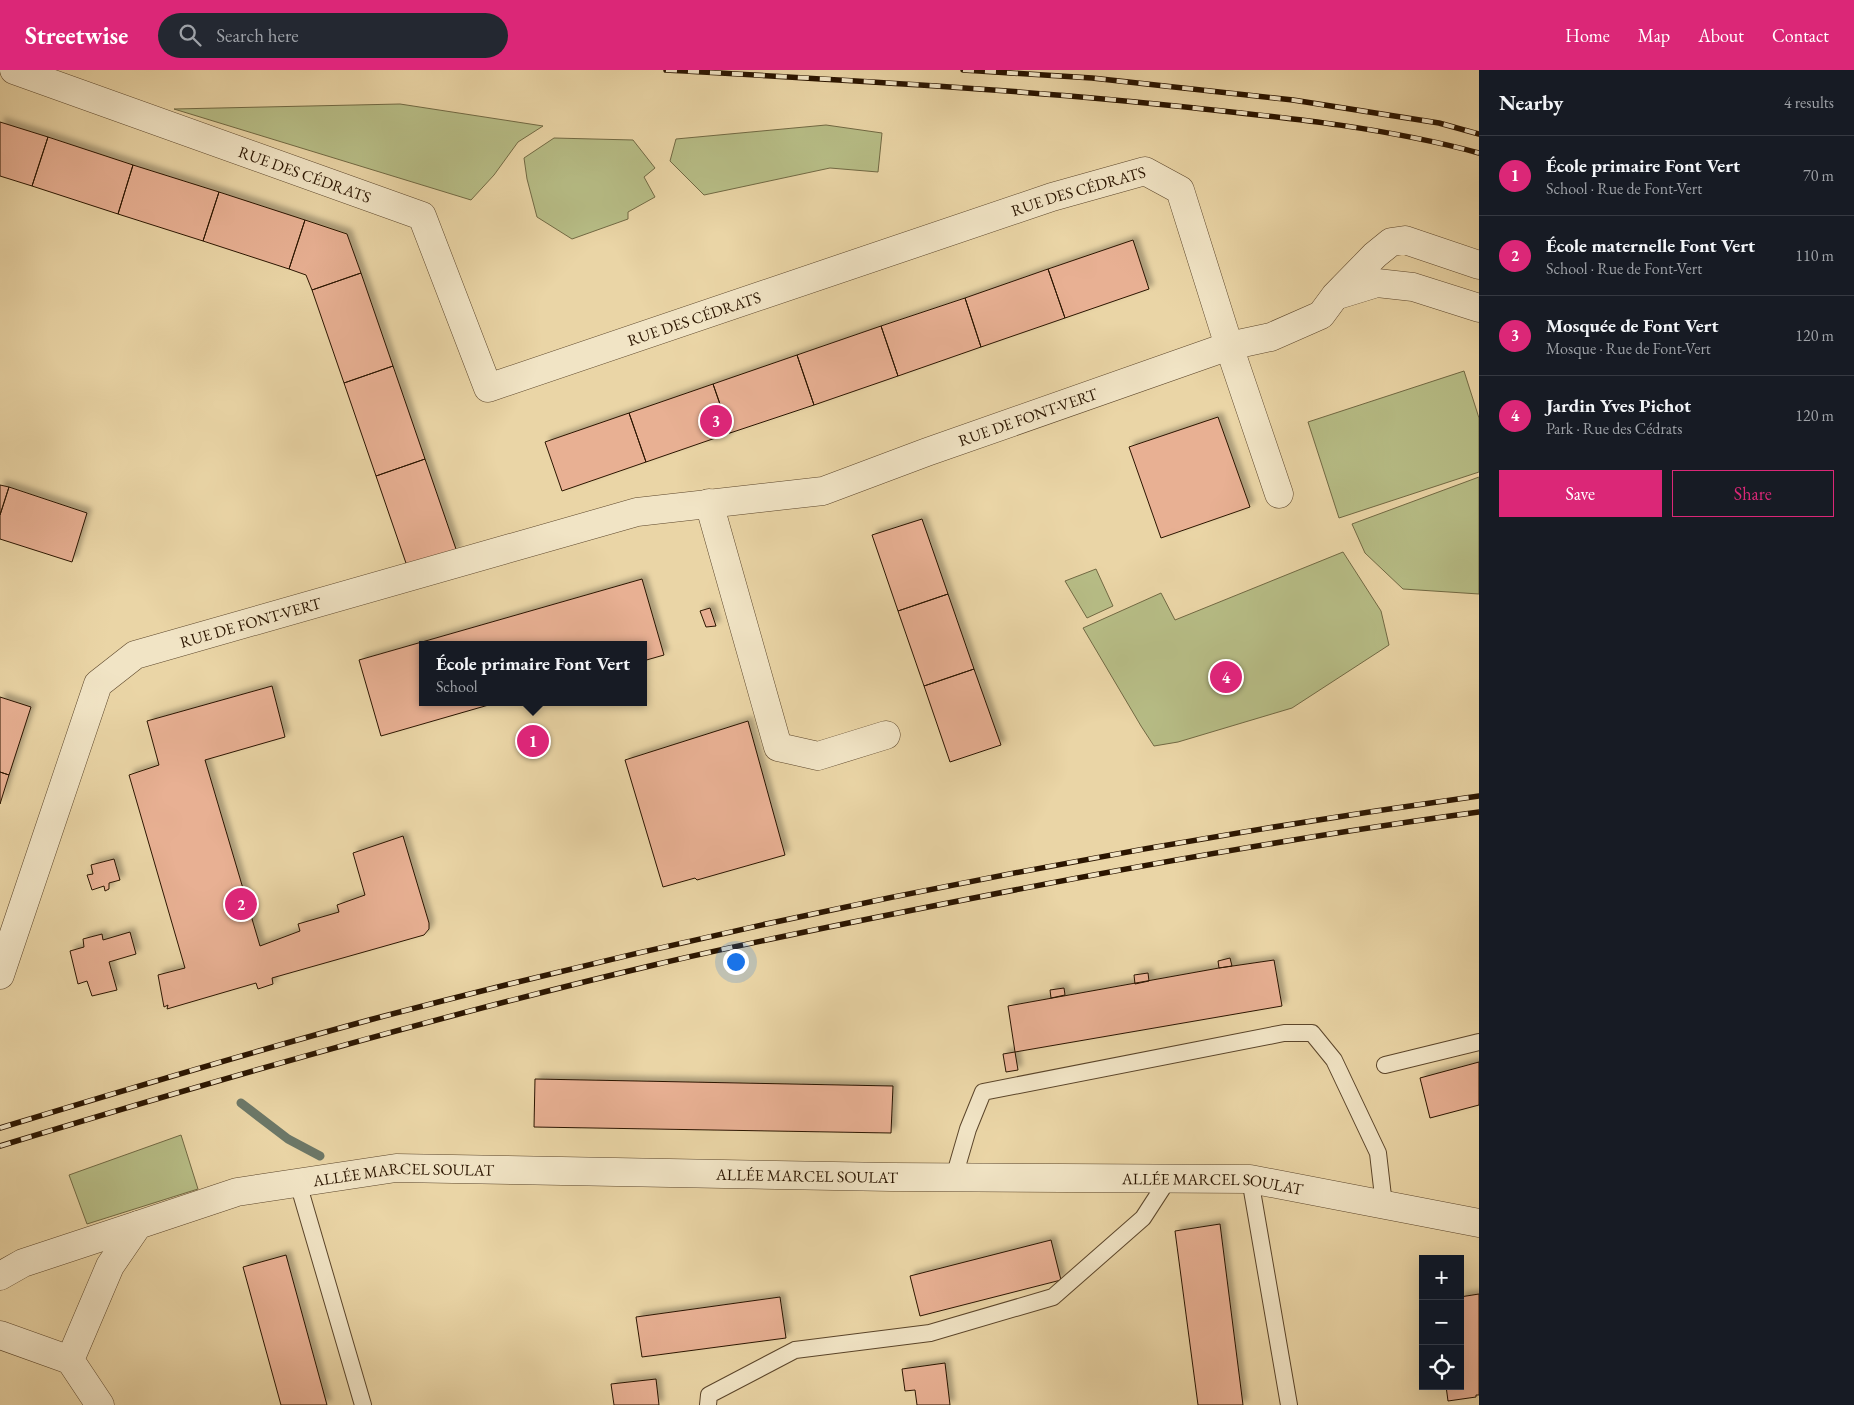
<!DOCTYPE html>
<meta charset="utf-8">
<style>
body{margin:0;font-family:"EB Garamond",serif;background:#242831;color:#f1f3f6}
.controls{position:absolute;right:15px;bottom:15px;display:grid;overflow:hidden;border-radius:0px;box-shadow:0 5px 20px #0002}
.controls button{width:45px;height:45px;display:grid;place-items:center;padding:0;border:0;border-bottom:1px solid #363941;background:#171b24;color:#f1f3f6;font:25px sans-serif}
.you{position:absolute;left:735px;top:891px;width:18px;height:18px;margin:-12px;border:4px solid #fff;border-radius:50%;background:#1a73e8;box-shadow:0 0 0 8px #1a73e833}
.badge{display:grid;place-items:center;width:32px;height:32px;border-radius:50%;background:#db2777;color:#fff;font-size:16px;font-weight:700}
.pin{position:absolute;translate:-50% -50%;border:2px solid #fff;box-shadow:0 1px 5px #0006}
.popup{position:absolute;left:419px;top:571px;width:228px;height:65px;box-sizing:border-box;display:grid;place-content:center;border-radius:0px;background:#171b24;filter:drop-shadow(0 1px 4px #0005);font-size:16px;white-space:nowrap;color:#9ea1a6}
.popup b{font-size:19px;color:#f1f3f6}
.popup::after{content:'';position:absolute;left:50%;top:100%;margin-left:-10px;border:10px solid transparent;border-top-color:#171b24}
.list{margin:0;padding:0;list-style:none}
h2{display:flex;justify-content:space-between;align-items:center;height:65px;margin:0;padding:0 20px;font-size:21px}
h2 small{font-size:16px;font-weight:400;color:#9ea1a6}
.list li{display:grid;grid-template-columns:32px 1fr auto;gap:15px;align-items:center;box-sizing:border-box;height:80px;padding:0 20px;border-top:1px solid #363941}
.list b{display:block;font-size:19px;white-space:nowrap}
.list p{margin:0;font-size:16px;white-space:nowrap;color:#9ea1a6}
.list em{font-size:16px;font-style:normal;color:#9ea1a6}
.actions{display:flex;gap:10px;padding:15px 20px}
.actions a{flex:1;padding:11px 0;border:1px solid #db2777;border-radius:0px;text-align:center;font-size:18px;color:#db2777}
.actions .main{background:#db2777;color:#fff}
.icon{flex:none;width:28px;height:28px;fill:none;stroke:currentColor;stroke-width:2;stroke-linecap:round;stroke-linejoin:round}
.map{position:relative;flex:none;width:1479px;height:1335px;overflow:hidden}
header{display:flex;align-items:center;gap:30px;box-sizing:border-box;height:70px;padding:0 25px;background:#db2777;color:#fff}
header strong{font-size:24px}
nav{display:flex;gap:28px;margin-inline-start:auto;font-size:18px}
.search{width:350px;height:45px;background:#242831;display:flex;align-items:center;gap:12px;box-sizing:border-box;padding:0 18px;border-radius:28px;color:#9ea1a6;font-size:19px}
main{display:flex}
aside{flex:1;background:#171b24}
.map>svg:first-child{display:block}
.green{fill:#b7bd86;stroke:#716943}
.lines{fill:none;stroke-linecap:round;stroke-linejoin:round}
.stream{stroke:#6c7767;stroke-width:9}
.building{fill:#e8b093;stroke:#2b1500;filter:url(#shadow)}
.service-casing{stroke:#5b452a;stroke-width:18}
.minor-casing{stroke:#5b452a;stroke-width:29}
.service{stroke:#f1e4c5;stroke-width:16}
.minor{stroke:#f1e4c5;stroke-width:28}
.rail-casing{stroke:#2b1500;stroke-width:5.5}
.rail{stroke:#f1e4c5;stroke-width:4;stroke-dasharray:11;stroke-linecap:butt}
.labels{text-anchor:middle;stroke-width:4;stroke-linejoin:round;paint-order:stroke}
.street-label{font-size:16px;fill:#2b1500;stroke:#f1e4c5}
</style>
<header>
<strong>Streetwise</strong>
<div class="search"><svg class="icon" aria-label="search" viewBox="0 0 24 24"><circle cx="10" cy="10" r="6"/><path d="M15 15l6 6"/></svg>Search here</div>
<nav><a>Home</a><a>Map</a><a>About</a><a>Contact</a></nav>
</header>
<main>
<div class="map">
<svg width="1479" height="1335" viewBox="0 0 1479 1335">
<defs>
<filter id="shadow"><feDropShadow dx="4.5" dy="-4.5" stdDeviation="2.5" flood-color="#0004"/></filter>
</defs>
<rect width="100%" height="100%" fill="#ead5a6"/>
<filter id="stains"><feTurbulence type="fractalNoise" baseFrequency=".004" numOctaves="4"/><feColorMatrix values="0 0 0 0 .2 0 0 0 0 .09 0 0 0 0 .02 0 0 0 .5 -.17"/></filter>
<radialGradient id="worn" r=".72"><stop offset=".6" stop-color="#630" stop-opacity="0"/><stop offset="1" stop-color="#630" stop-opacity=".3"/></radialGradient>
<path class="green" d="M400 34 543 56 518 72 494 105 471 130 174 39Z
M826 55 882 63 878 102 830 98 704 125 670 91 676 69Z
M554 68 633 70 655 98 644 107 655 127 628 142V149L572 169 537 147 527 109 524 88Z
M1464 301 1479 348V402L1339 448 1308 352Z
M1479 407V524L1403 519 1365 483 1352 454Z
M1343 482 1381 541 1389 575 1292 638 1178 672 1154 676 1141 656 1083 558 1161 523 1175 550Z
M1096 499 1113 536 1087 548 1065 511Z
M181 1065 198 1119 87 1154 69 1105Z"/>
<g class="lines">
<path class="stream" d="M241 1033 288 1069 320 1086"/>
</g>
<path class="building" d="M0 52 48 67 32 116 0 106Z
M48 67 133 95 118 144 32 116Z
M133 95 219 122 203 171 118 144Z
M219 122 305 150 289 199 203 171Z
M305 150 347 164 361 203 312 220 306 205 289 199Z
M1133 170 1149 219 1065 248 1048 199Z
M1048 199 1065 248 981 277 965 228Z
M361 203 393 296 344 313 312 220Z
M965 228 981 277 898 306 881 256Z
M881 256 898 306 814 335 797 285Z
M797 285 814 335 730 363 713 314Z
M393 296 425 389 376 406 344 313Z
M713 314 730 363 646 392 629 343Z
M629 343 646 392 562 421 545 372Z
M1218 347 1250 437 1161 468 1129 377Z
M425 389 457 482 408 499 376 406Z
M0 415 9 417 0 445Z
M9 417 87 443 72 492 0 469V445Z
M922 449 948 524 898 541 872 465Z
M642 509 664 585 643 591V575H423V632H499L381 666 359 590Z
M948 524 974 599 924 616 898 541Z
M710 538 716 556 706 557 700 541Z
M974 599 1001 675 950 692 924 616Z
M272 616 285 667 205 690 260 876 300 861 298 854 339 842 337 835 365 825 353 783 403 766 429 853V859L424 865 272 908 273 914 258 919 256 913 167 939 168 935 164 937 158 905 185 898 129 705 159 695 147 651Z
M0 627 31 637 9 705 0 702Z
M748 651 785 785 697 810 695 808 663 817 625 690Z
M0 702 9 705 0 734Z
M114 789 120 810 109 813V819L105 821 104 816 92 820 87 805 93 804 91 795Z
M130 862 136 884 109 892 117 920 92 926 87 911 78 914 70 881 84 877 83 869 102 864 103 870Z
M1230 888 1232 896 1219 898 1218 891Z
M1274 890 1282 936 1015 982 1008 936 1219 898Z
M1148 903 1149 911 1135 914 1134 905Z
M1064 918 1065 925 1051 928 1050 920Z
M1015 982 1018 1000 1006 1002 1003 984Z
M1479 992V1035L1430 1048 1420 1008Z
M535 1009 893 1016 891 1063 534 1057Z
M1220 1154 1243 1335H1198L1175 1161Z
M1051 1170 1061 1210 920 1246 910 1206Z
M286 1185 327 1335H281L243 1197Z
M1479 1224V1325H1476V1327L1448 1331 1446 1316H1460V1227Z
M780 1227 786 1268 642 1287 636 1247Z
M945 1293 950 1335H917L915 1320 905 1321 902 1299Z
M656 1309 659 1335H614L611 1314Z"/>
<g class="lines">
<g class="service-casing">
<path id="service" d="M1385 995 1479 972
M954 1107 968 1059 983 1022 1284 963H1312L1334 990 1378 1083 1384 1135
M1250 1109 1289 1335
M298 1113 363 1335
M708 1335 709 1325 795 1280 930 1263 1053 1227 1143 1148 1169 1108"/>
</g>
<g class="minor-casing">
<g id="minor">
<path id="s1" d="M14 0 422 146 488 318 1052 127 1145 101 1180 120 1229 276 1279 424"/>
<path d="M1338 225 1377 213 1413 217 1479 238"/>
<path d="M709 433 778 677 818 686 886 665"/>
<path id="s2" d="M0 905 98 614 135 585 637 442 823 421 927 382 1229 276 1271 267 1321 245 1335 226 1375 185 1391 172 1405 170 1479 195"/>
<path d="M0 1206 23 1193 138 1155"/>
<path d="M0 1265 70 1290"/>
<path id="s3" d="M100 1335 70 1290 110 1196 138 1155 237 1122 396 1098 891 1107 1250 1109 1479 1153"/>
</g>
</g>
<use href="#service" class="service"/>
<use href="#minor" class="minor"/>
<g class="rail-casing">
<path id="rail" d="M666 0C843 10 1019 19 1195 38 1290 48 1387 58 1479 83
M963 0 1092 8 1293 30 1439 53 1479 64
M0 1058C124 1020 248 983 373 949 737 853 1107 778 1479 726
M0 1076C216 1010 434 947 654 895 738 875 823 858 908 841 1097 803 1288 768 1479 742"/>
</g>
<use href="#rail" class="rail"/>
</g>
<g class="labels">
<g class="street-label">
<text dy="6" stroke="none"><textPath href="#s1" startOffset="309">RUE DES CÉDRATS</textPath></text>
<text dy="6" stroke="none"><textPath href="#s1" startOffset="1240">RUE DES CÉDRATS</textPath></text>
<text dy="6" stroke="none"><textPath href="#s1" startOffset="835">RUE DES CÉDRATS</textPath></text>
<text dy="6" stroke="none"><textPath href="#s2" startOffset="1281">RUE DE FONT-VERT</textPath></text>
<text dy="6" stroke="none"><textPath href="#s2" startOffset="474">RUE DE FONT-VERT</textPath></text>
<text dy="6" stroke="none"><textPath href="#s3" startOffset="882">ALLÉE MARCEL SOULAT</textPath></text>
<text dy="6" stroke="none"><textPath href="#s3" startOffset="478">ALLÉE MARCEL SOULAT</textPath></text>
<text dy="6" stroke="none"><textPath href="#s3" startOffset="1288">ALLÉE MARCEL SOULAT</textPath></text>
</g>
</g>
<rect width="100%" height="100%" filter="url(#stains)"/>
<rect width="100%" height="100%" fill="url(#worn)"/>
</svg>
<div class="controls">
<button>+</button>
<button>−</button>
<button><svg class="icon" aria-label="locate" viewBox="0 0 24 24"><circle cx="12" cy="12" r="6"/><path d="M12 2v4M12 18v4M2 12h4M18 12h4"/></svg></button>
</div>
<div class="you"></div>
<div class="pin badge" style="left:533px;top:671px">1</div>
<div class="popup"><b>École primaire Font Vert</b>School</div>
<div class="pin badge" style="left:241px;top:834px">2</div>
<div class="pin badge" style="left:716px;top:351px">3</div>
<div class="pin badge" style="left:1226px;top:607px">4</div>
</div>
<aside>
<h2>Nearby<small>4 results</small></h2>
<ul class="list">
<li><span class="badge">1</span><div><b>École primaire Font Vert</b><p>School · Rue de Font-Vert</p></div><em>70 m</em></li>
<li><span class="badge">2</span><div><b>École maternelle Font Vert</b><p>School · Rue de Font-Vert</p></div><em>110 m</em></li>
<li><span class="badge">3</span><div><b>Mosquée de Font Vert</b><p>Mosque · Rue de Font-Vert</p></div><em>120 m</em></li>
<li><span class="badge">4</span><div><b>Jardin Yves Pichot</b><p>Park · Rue des Cédrats</p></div><em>120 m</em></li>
</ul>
<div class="actions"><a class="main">Save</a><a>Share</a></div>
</aside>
</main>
